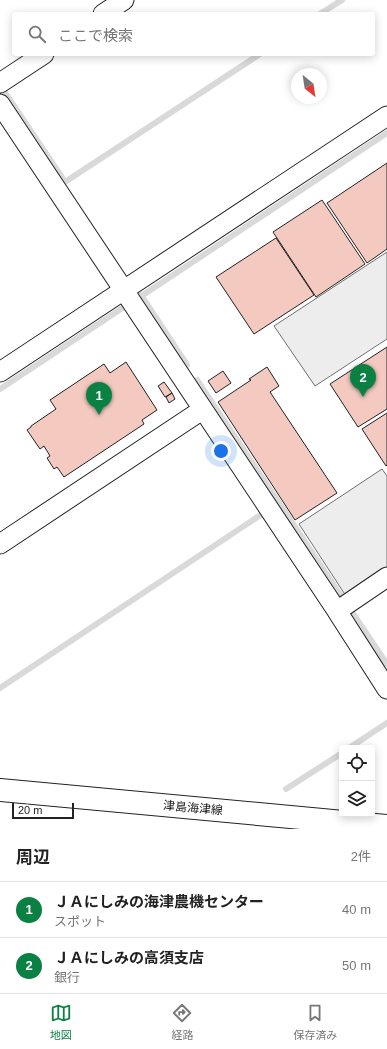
<!DOCTYPE html>
<html lang="ja">
<meta charset="utf-8">
<style>
body{margin:0;font-family:Helvetica,"Noto Sans JP",sans-serif;background:#f6f6f6;color:#222}
.controls{position:absolute;right:12px;bottom:12px;display:grid;overflow:hidden;border-radius:4px;box-shadow:0 2px 10px #0003}
.controls button{width:36px;height:36px;display:grid;place-items:center;padding:0;border:0;border-bottom:1px solid #e0e0e0;background:#fff;color:#222;font:20px sans-serif}
.compass{position:absolute;left:291px;top:68px;width:36px;height:36px;border-radius:50%;background:#fff;box-shadow:0 2px 10px #0003;rotate:150deg}
.scale{position:absolute;left:12px;bottom:10px;width:62px;box-sizing:border-box;padding-left:4px;border:2px solid #222;border-top:0;font-size:11px;line-height:14px;white-space:nowrap;color:#222;-webkit-text-stroke:3px #fff;paint-order:stroke}
.you{position:absolute;left:221px;top:451px;width:14px;height:14px;margin:-10px;border:3px solid #fff;border-radius:50%;background:#1a73e8;box-shadow:0 0 0 6px #1a73e833}
.badge{display:grid;place-items:center;width:26px;height:26px;border-radius:50%;background:#0b8043;color:#fff;font-size:13px;font-weight:700}
.pin{position:absolute;translate:-50% -33px;filter:drop-shadow(0 1px 2px #0008)}
.pin::after{content:'';position:absolute;top:21px;width:14px;height:12px;background:inherit;clip-path:polygon(0 0,100% 0,50% 100%)}
.list{margin:0;padding:0;list-style:none}
h2{display:flex;justify-content:space-between;align-items:center;height:52px;margin:0;padding:0 16px;font-size:17px}
h2 small{font-size:13px;font-weight:400;color:#767676}
.list li{display:grid;grid-template-columns:26px 1fr auto;gap:12px;align-items:center;box-sizing:border-box;height:56px;padding:0 16px;border-top:1px solid #e0e0e0}
.list b{display:block;font-size:15px;white-space:nowrap}
.list p{margin:0;font-size:13px;white-space:nowrap;color:#767676}
.list em{font-size:13px;font-style:normal;color:#767676}
.icon{flex:none;width:22px;height:22px;fill:none;stroke:currentColor;stroke-width:2;stroke-linecap:round;stroke-linejoin:round}
.map{position:relative;flex:none;width:387px;height:829px;overflow:hidden}
.search{position:absolute;background:#fff;box-shadow:0 2px 10px #0003;left:12px;right:12px;top:12px;height:44px;display:flex;align-items:center;gap:10px;box-sizing:border-box;padding:0 14px;border-radius:4px;color:#767676;font-size:15px}
.sheet{height:164px;background:#fff}
nav{display:flex;justify-content:space-around;align-items:center;box-sizing:border-box;height:56px;border-top:1px solid #e0e0e0;background:#fff;font-size:11px;color:#767676}
nav a{display:grid;justify-items:center;gap:2px}
nav .on{color:#0b8043}
.map>svg:first-child{display:block}
.parking{fill:#ededed;stroke:#6f6f6f}
.lines{fill:none;stroke-linecap:round;stroke-linejoin:round}
.stream{stroke:#d9d9d9;stroke-width:6}
.building{fill:#f3c9c0;stroke:#222}
.minor-casing{stroke:#222;stroke-width:21}
.secondary-casing{stroke:#222;stroke-width:24}
.minor{stroke:#fff;stroke-width:19}
.secondary{stroke:#fff;stroke-width:22}
.labels{text-anchor:middle;stroke-width:3;stroke-linejoin:round;paint-order:stroke}
.street-label{font-size:12px;fill:#222;stroke:#fff}
</style>
<div class="map">
<svg width="387" height="829" viewBox="0 0 387 829">
<rect width="100%" height="100%" fill="#fff"/>
<path class="parking" d="M387 252V339L315 386 274 326Z
M382 469 387 476V568L346 596 299 524Z"/>
<g class="lines">
<path class="stream" d="M320 14 342 0
M4 91 65 182 260 54
M141 295 187 365
M137 299 387 133
M197 380 341 596
M0 389 127 305
M354 615 387 664
M0 688 262 514
M349 748 387 723
M286 789 342 753"/>
</g>
<path class="building" d="M387 163V249L367 263 327 203Z
M322 200 365 264 316 297 273 232Z
M276 238 314 295 254 334 216 277Z
M387 347V409L358 427 330 384Z
M126 362 157 410 142 420 144 424 64 477 57 467 54 469 47 458 50 456 44 446 40 449 27 430 31 427V426L56 409 50 400 104 364 110 373Z
M267 367 279 386 270 392 337 493 295 520 218 402 251 380 249 379Z
M223 371 231 383 216 393 208 381Z
M164 382 172 393 165 397 158 386Z
M172 393 175 399 169 403 166 397Z
M387 413V465L386 466 362 429Z"/>
<g class="lines">
<g class="minor-casing">
<path id="minor" d="M103 14 124 0
M0 83 44 54
M0 104 337 611
M0 372 387 116
M0 544 202 410
M387 577 337 611 387 689"/>
</g>
<g class="secondary-casing">
<path id="secondary" d="M0 790 387 826"/>
</g>
<use href="#minor" class="minor"/>
<use href="#secondary" class="secondary"/>
</g>
<g class="labels">
<g class="street-label">
<text transform="translate(193 808) rotate(5)" y="4">津島海津線</text>
</g>
</g>
</svg>
<div class="controls">
<button><svg class="icon" aria-label="locate" viewBox="0 0 24 24"><circle cx="12" cy="12" r="6"/><path d="M12 2v4M12 18v4M2 12h4M18 12h4"/></svg></button>
<button><svg class="icon" aria-label="layers" viewBox="0 0 24 24"><path d="M12 4l9 5-9 5-9-5zM3 14l9 5 9-5"/></svg></button>
</div>
<svg class="compass" viewBox="-18 -18 36 36"><path d="M0-13l5 13h-10z" fill="#e53935"/><path d="M0 13l5-13h-10z" fill="#767676"/></svg>
<div class="scale">20 m</div>
<div class="you"></div>
<div class="pin badge" style="left:99px;top:415px">1</div>
<div class="pin badge" style="left:363px;top:397px">2</div>
<div class="search"><svg class="icon" aria-label="search" viewBox="0 0 24 24"><circle cx="10" cy="10" r="6"/><path d="M15 15l6 6"/></svg>ここで検索</div>
</div>
<section class="sheet">
<h2>周辺<small>2件</small></h2>
<ul class="list">
<li><span class="badge">1</span><div><b>ＪＡにしみの海津農機センター</b><p>スポット</p></div><em>40 m</em></li>
<li><span class="badge">2</span><div><b>ＪＡにしみの高須支店</b><p>銀行</p></div><em>50 m</em></li>
</ul>
</section>
<nav>
<a class="on"><svg class="icon" aria-label="map" viewBox="0 0 24 24"><path d="M3 6l6-2 6 2 6-2v14l-6 2-6-2-6 2zM9 4v14M15 6v14"/></svg>地図</a>
<a><svg class="icon" aria-label="directions" viewBox="0 0 24 24"><path d="M12 3l9 9-9 9-9-9zM9 14v-3h6M13 9l2 2-2 2"/></svg>経路</a>
<a><svg class="icon" aria-label="saved" viewBox="0 0 24 24"><path d="M7 4h10v16l-5-4-5 4z"/></svg>保存済み</a>
</nav>
